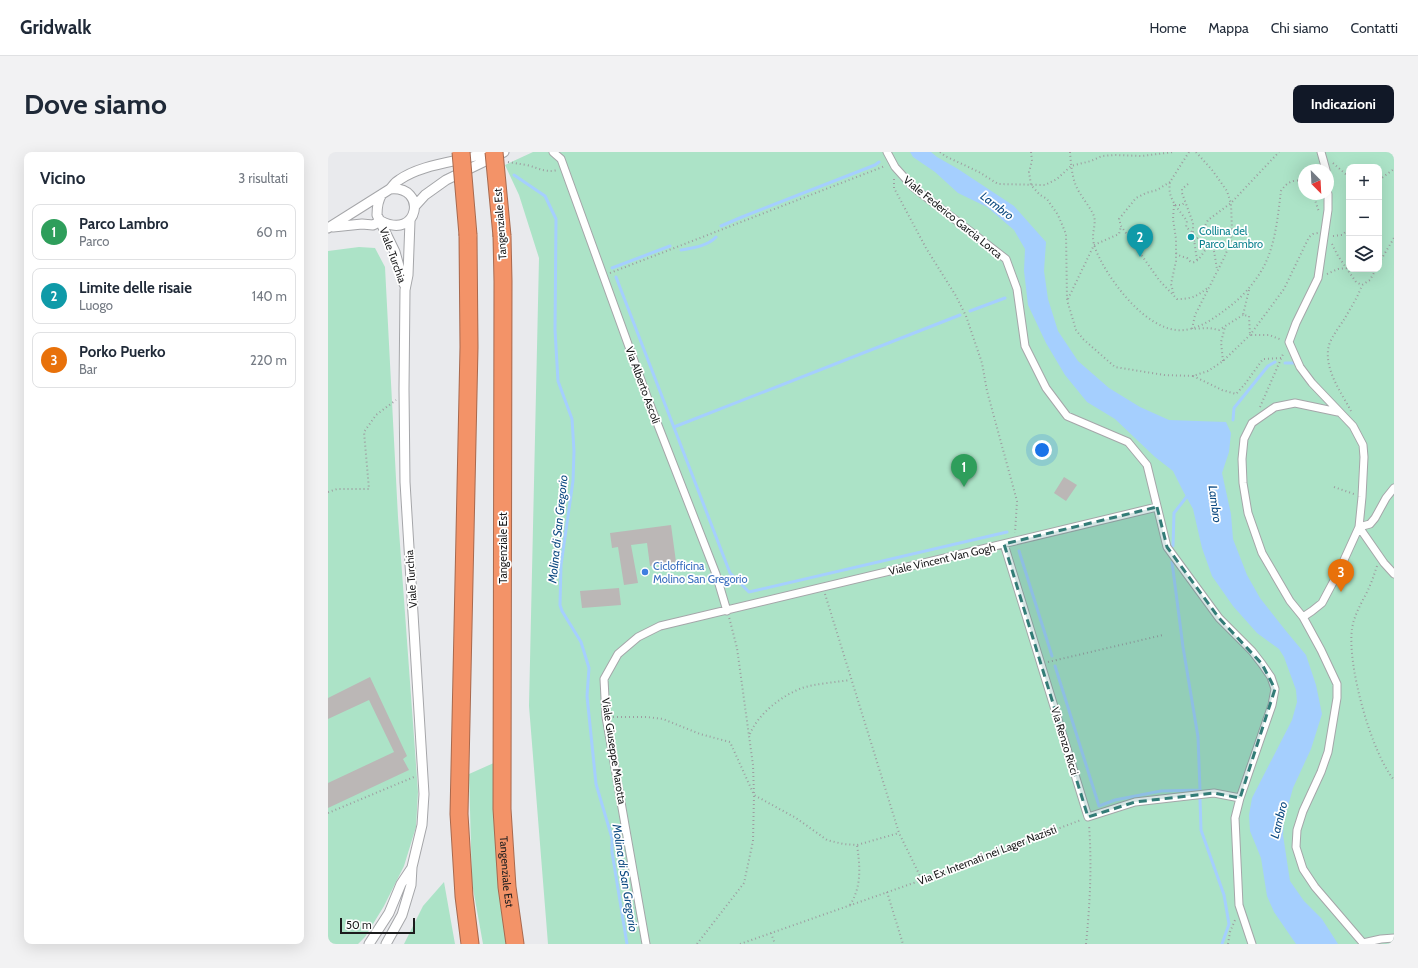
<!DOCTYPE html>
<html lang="it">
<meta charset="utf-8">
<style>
body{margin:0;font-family:Cabin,sans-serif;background:#f2f2f3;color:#1f2937}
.controls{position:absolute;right:12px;top:12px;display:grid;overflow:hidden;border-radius:8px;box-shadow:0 4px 16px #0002}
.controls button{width:36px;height:36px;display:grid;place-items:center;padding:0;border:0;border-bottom:1px solid #e0e1e3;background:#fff;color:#1f2937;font:20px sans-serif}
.compass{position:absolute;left:970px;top:12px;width:36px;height:36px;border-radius:50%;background:#fff;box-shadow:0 4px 16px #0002;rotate:156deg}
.scale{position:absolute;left:12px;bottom:10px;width:75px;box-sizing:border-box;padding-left:4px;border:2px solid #1c1c1d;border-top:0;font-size:11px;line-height:14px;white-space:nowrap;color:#1c1c1d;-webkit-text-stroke:3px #fff;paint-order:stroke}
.you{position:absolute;left:714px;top:298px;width:14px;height:14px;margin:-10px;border:3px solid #fff;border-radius:50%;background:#1a73e8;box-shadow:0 0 0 6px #1a73e833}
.badge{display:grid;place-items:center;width:26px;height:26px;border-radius:50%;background:#111827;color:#fff;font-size:13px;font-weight:700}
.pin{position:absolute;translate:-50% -33px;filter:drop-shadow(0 1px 2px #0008)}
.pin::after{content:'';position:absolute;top:21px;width:14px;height:12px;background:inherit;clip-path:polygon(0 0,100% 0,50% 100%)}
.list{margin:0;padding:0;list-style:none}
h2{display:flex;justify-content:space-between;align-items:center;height:52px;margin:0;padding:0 16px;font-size:17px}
h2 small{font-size:13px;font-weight:400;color:#747a83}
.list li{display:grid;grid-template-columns:26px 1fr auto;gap:12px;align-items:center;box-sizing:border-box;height:56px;margin:0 8px 8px;padding:0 8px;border:1px solid #e0e1e3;border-radius:8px}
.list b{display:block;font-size:15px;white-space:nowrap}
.list p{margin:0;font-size:13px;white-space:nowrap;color:#747a83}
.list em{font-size:13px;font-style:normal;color:#747a83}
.icon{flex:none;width:22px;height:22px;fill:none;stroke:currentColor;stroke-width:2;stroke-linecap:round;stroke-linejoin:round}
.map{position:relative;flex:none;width:1066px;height:792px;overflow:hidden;border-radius:8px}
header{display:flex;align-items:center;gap:24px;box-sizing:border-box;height:56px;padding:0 20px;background:#fff;border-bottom:1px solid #e0e1e3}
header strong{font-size:19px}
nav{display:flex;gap:22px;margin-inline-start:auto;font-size:14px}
.intro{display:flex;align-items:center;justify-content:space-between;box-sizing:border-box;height:96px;padding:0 24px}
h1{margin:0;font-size:28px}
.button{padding:10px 18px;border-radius:8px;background:#111827;color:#fff;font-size:14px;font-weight:700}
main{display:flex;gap:24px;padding:0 24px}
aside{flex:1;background:#fff;border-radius:8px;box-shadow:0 4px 16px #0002}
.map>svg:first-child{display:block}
.green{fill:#ace3c7;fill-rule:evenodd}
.water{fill:#a5cffe}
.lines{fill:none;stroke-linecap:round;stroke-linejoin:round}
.stream{stroke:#a5cffe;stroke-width:3}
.building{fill:#bbb7b6}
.pedestrian-casing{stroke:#a5a6a9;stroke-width:9}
.minor-casing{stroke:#a5a6a9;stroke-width:11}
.motorway-casing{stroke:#a8694e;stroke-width:19}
.path{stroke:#9d9da0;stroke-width:2;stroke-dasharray:1 3;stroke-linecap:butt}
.pedestrian{stroke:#fff;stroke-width:7}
.minor{stroke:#fff;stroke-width:9}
.motorway{stroke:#f39368;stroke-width:17}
.motorway-bridge-casing{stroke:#a8694e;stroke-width:19;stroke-linecap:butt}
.motorway-bridge{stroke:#f39368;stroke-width:17}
.marked{fill:#337c77;fill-opacity:0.2;stroke:#337c77;stroke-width:3;stroke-dasharray:8 5;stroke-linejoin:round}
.culture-dot{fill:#0f9aa8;stroke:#fff;stroke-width:1.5}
.shop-dot{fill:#3f7fe0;stroke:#fff;stroke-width:1.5}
.labels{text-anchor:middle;stroke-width:3.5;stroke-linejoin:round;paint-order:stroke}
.street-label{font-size:11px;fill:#1c1c1d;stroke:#fff}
.culture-label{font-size:11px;fill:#0d838f;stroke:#fff;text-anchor:start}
.shop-label{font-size:11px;fill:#366cbe;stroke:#fff;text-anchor:start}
.water-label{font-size:12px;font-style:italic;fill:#0e4b82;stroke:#fff}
</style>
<header>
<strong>Gridwalk</strong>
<nav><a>Home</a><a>Mappa</a><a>Chi siamo</a><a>Contatti</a></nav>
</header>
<div class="intro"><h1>Dove siamo</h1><a class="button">Indicazioni</a></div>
<main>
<aside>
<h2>Vicino<small>3 risultati</small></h2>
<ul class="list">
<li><span class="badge" style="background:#2e9e5b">1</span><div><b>Parco Lambro</b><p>Parco</p></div><em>60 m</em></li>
<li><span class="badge" style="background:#0f9aa8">2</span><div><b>Limite delle risaie</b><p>Luogo</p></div><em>140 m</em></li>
<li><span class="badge" style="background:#e8710a">3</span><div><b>Porko Puerko</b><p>Bar</p></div><em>220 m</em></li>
</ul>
</aside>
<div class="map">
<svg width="1066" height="792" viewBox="0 0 1066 792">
<rect width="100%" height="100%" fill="#e9eaed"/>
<path class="green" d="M205 0H1066V792H220L201 554 211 106 191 43 177 13ZM1021 15H1051V117H1021ZM976 18H1000V42H976Z
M31 95 47 96 57 115 70 365 90 640 88 675 76 714 56 754 37 785 30 792H0V99Z
M168 610 182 792H155L144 731 141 622Z
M116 730 127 792H76L95 754Z"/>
<path class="water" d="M582 0H603L609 5 630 17 686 54 718 90 716 119 720 147 730 179 750 209 781 236 812 255 841 268 898 270 903 281 901 300 894 321 903 362 905 387 919 423 932 446 958 479 978 503 988 533 994 562 983 597 965 636 956 669 955 683 962 729 976 749 994 767 1010 792H968L946 760 939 744 933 706 922 679 921 663 924 646 964 568 969 550 968 538 956 505 951 497 929 481 905 454 884 424 874 396 865 357 855 339 845 319 827 305 787 267 759 250 737 223 718 191 700 153 696 119 697 97 686 78 659 55 630 41 607 20 585 5Z"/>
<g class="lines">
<path class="stream" d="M186 23 217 44 228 67 227 178 230 229 244 267 246 299 245 329 233 413 232 453 234 459 253 490 261 516 259 544 268 632 284 686V700L299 792
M393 74 414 65 547 13 551 10
M353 98C364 96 380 94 388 85
M284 116 342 94
M288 125 402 421 421 440 679 380
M642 159 677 146
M957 211H967
M905 268 906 256 940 214 947 210
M346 275 632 163
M845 394 846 361 860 343
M691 399 724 504
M727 514 771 654 787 648 833 639 872 638 870 585 855 495 844 410
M872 647 873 678 896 743 901 772 894 792"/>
</g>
<path class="building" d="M736 325 749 333 738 349 726 341Z
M343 373 348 410 322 414 319 391 303 393 310 431 296 433 290 395 284 396 282 381Z
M291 436 293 453 254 456 252 439Z
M42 525 79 604 75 607 81 618 0 656V631L66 600 41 548 0 567V546Z"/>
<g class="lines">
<g class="pedestrian-casing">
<path id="pedestrian" d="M225 0 233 7 321 250 388 422 399 459
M559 0 567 15 585 35 678 107 689 137 697 194 718 236 739 264 800 290 819 313 839 395 891 466 924 499 934 512 943 525 947 537 944 553 912 646 907 666 911 753 924 792
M993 0 998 18
M1010 260 967 251 947 255 924 271 916 287 914 307 915 331 920 361 934 401 962 449 975 465 993 498 1009 532V546L1000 600 993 620 975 659 969 678 968 695 975 717 987 735 1035 791 1053 787 1066 786
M1031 375 1056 411 1066 422
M1031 375 1042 372 1047 366 1058 346 1066 336
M676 392 760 665 807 650 886 641 912 646
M975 465 984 459 994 451 1011 419 1031 375 1034 345 1036 305 1035 293 1025 274 984 231 972 215 961 190 968 171 990 126 1000 58V42
M318 792 278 565 276 527 290 502 310 485 332 474 829 355"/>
</g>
<g class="minor-casing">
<path id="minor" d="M54 42C50 48 49 55 49 63L67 100 76 132
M87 54 97 43 118 28 176 0
M53 69C91 89 100 33 62 37
M5 75 34 72 45 73 53 69
M0 76 62 37C65 34 67 30 71 28 95 11 133 10 161 0
M41 792 61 761 73 732 83 717
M58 792 74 763 83 733 84 715 94 673 96 642 77 330 76 237 77 138 80 123 82 69"/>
</g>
<g class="motorway-casing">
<g id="motorway">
<path d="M140 83 141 195 131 662 136 744 142 792"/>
<path id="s1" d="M174 84 175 129 174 657 179 735 187 792"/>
</g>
</g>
<path class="path" d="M612 0 617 4 651 20 670 32 717 33 729 27 743 14 763 9 774 4 788 3 814 4 846 0
M703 0 704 9 701 20 703 33 712 43 719 47 730 63 738 82 739 148 748 178 755 187 787 215 836 223 865 224 880 219 895 209 922 183 956 137 981 85 985 82 990 81
M742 0C743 13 744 27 750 38 755 47 762 55 766 64 768 71 765 78 765 85 765 94 770 103 774 111 788 136 817 174 848 178 866 180 884 168 897 158 914 146 929 129 938 110 948 88 950 62 953 39 958 31 966 26 976 30
M861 0 842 30C839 47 850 56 859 69L858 75 865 81
M868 0 884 18 899 39 903 52 904 77 903 89 896 106 867 163 864 177 881 176 891 178 915 163
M180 10C186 11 192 12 199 13 211 16 216 21 230 18
M1005 11 1021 25
M566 27V36L598 96 628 144 638 164 654 211 659 239 689 349 687 381
M1051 28 1066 17
M842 30 829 38 818 41 808 46 791 67 793 74 831 128 849 147C865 147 869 144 881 135
M860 32 854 37V41L865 71V81L869 108
M985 42 991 60
M846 53 845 67 848 87V109L843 132 846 143
M847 53H854L857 50
M1005 84 1014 83 1021 77
M866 89 871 85 880 68 903 51 951 0
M1004 92 1010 104 1028 130 1034 133 1042 128 1048 117
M848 101C852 105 854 104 859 106 861 108 862 110 864 110 870 112 877 97 881 93H882L886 99 889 117
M1051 111 1066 86
M282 121 557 14
M999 122 1010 117 1019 116
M921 138 915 163 921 164 922 183H941L954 188
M740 147 766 93 791 82 793 74
M895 209 893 190 897 175
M865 224 894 238 908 242 917 232 935 207 954 206
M932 255 956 200
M1023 259C1013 240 995 216 1001 193 1004 184 1012 174 1017 166 1023 155 1030 145 1034 133
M1006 335 1026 342
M0 340 9 337H41L36 280 48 263 68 248
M1049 414C1046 423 1043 432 1039 440 1033 452 1026 463 1024 477 1019 513 1043 600 1066 628
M497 442 571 681 594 728
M720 510 835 483
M285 565H319L335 567 372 582 402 590 426 643 468 666 499 688 515 692 529 693 571 681
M422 582C430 562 453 544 474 536 486 532 509 530 522 528
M0 661 86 625
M559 740 575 792
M522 753C534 734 532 714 529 693
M443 781 447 792
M369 792 416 731 425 689 426 643 425 613 409 496 401 465
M412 792 594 728 753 668
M758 792C762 752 764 713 761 673
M900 792 902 780 907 768"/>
<use href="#pedestrian" class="pedestrian"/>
<use href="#minor" class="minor"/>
<use href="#motorway" class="motorway"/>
<g class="motorway-bridge-casing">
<path id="motorway-bridge" d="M133 0 140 83
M166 0 174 84"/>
</g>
<use href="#motorway-bridge" class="motorway-bridge"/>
</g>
<path class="marked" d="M829 355 839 395 891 466 934 512 947 537 912 646 886 641 807 650 760 665 676 392Z"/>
<circle class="culture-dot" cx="863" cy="85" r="4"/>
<circle class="shop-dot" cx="317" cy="420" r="4"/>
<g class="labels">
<g class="street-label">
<text transform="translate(625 65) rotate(39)" y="4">Viale Federico Garcia Lorca</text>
<text transform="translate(172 72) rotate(-94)" y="4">Tangenziale Est</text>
<text transform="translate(65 103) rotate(70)" y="4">Viale Turchia</text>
<text transform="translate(315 233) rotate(70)" y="4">Via Alberto Ascoli</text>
<text transform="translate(175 396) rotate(-90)" y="4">Tangenziale Est</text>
<text transform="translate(614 407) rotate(-13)" y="4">Viale Vincent Van Gogh</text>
<text transform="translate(83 427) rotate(-94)" y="4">Viale Turchia</text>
<text transform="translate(737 589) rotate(73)" y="4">Via Renzo Ricci</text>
<text transform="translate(286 599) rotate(81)" y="4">Viale Giuseppe Marotta</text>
<text transform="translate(659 703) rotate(-21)" y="4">Via Ex Internati nei Lager Nazisti</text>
<text dy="4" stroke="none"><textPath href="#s1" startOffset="636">Tangenziale Est</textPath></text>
</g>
<g class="culture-label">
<text x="871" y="83">Collina del<tspan x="871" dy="13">Parco Lambro</tspan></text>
</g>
<g class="shop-label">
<text x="325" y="418">Ciclofficina<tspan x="325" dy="13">Molino San Gregorio</tspan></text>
</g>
<g class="water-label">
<text transform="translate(669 54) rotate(37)" y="4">Lambro</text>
<text transform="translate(887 352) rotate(82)" y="4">Lambro</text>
<text transform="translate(230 377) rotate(-84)" y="4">Molina di San Gregorio</text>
<text transform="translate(951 668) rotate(-76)" y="4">Lambro</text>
<text transform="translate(297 726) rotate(81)" y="4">Molina di San Gregorio</text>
</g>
</g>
</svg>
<div class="controls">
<button>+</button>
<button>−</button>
<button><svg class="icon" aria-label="layers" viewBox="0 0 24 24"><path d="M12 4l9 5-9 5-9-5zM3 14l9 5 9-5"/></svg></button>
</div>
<svg class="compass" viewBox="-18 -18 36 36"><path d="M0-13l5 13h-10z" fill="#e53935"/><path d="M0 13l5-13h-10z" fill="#747a83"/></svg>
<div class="scale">50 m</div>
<div class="you"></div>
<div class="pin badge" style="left:636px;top:335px;background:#2e9e5b">1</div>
<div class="pin badge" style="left:812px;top:105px;background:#0f9aa8">2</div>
<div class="pin badge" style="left:1013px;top:440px;background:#e8710a">3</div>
</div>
</main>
